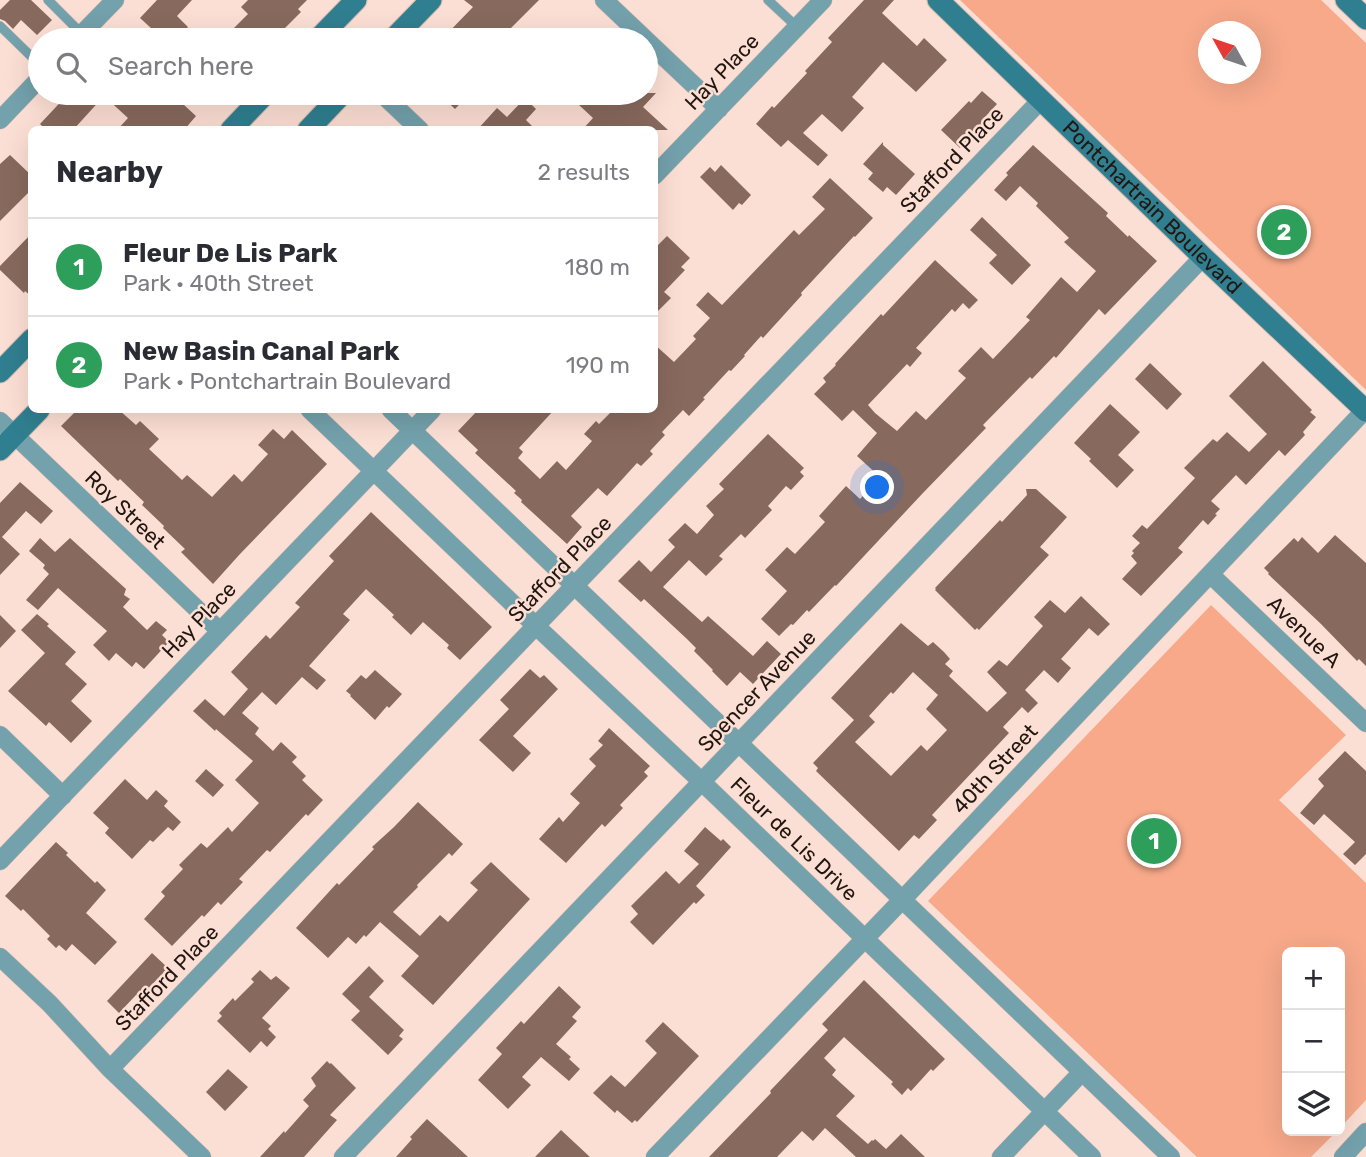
<!DOCTYPE html>
<meta charset="utf-8">
<style>
body{margin:0;font-family:Rubik,sans-serif;background:#f7f7f7;color:#2b2b33}
.controls{position:absolute;right:21px;bottom:21px;display:grid;overflow:hidden;border-radius:10px;box-shadow:0 7px 28px #0002}
.controls button{width:63px;height:63px;display:grid;place-items:center;padding:0;border:0;border-bottom:2px solid #e1e1e2;background:#fff;color:#2b2b33;font:35px sans-serif}
.compass{position:absolute;left:1198px;top:21px;width:63px;height:63px;border-radius:50%;background:#fff;box-shadow:0 7px 28px #0002;rotate:310deg}
.you{position:absolute;left:878px;top:488px;width:24px;height:24px;margin:-18px;border:5px solid #fff;border-radius:50%;background:#1a73e8;box-shadow:0 0 0 10px #1a73e833}
.badge{display:grid;place-items:center;width:46px;height:46px;border-radius:50%;background:#377c8a;color:#fff;font-size:23px;font-weight:700}
.pin{position:absolute;translate:-50% -50%;border:4px solid #fff;box-shadow:0 2px 7px #0006}
.list{margin:0;padding:0;list-style:none}
h2{display:flex;justify-content:space-between;align-items:center;height:91px;margin:0;padding:0 28px;font-size:30px}
h2 small{font-size:23px;font-weight:400;color:#7c7c81}
.list li{display:grid;grid-template-columns:46px 1fr auto;gap:21px;align-items:center;box-sizing:border-box;height:98px;padding:0 28px;border-top:2px solid #e1e1e2}
.list b{display:block;font-size:26px;white-space:nowrap}
.list p{margin:0;font-size:23px;white-space:nowrap;color:#7c7c81}
.list em{font-size:23px;font-style:normal;color:#7c7c81}
.icon{flex:none;width:38px;height:38px;fill:none;stroke:currentColor;stroke-width:2;stroke-linecap:round;stroke-linejoin:round}
.map{position:relative;flex:none;width:1366px;height:1157px;overflow:hidden}
.search{position:absolute;background:#fff;box-shadow:0 7px 28px #0002;left:28px;top:28px;width:630px;height:77px;display:flex;align-items:center;gap:18px;box-sizing:border-box;padding:0 24px;border-radius:38px;color:#7c7c81;font-size:26px}
.panel{position:absolute;background:#fff;box-shadow:0 7px 28px #0002;left:28px;top:126px;width:630px;height:287px;border-radius:10px}
.map>svg:first-child{display:block}
.green{fill:#f7a98a;fill-rule:evenodd}
.building{fill:#88695d;fill-rule:evenodd}
.lines{fill:none;stroke-linecap:round;stroke-linejoin:round}
.lane-casing{stroke:#d5bbb1;stroke-width:10}
.street-casing{stroke:#d5bbb1;stroke-width:19}
.secondary-casing{stroke:#d5bbb1;stroke-width:23}
.lane{stroke:#73a1ac;stroke-width:9}
.street{stroke:#73a1ac;stroke-width:18}
.secondary{stroke:#307f90;stroke-width:21}
.labels{text-anchor:middle;stroke-width:5;stroke-linejoin:round;paint-order:stroke}
.street-label{font-size:21px;fill:#221611;stroke:#fcdfd4}
</style>
<div class="map">
<svg width="1366" height="1157" viewBox="0 0 1366 1157">
<rect width="100%" height="100%" fill="#fcdfd4"/>
<path class="green" d="M960 0H1321L1366 43V390ZM1208 32H1250V74H1208Z
M1211 605 1346 735 1279 800 1366 883V1100L1340 1128V952H1287V1131H1337L1311 1157H1197L928 901Z"/>
<path class="building" d="M10 0H31L52 20 37 35 21 20 13 29 5 21 0 19V10Z
M157 0H192L177 16 188 27 175 40H164L140 18Z
M248 0H307L298 9 301 12 273 40H222L248 14 241 7Z
M464 0H539L509 30 520 40H441L473 7Z
M864 0H894L882 13 917 46 924 38 947 60 916 92 883 62 852 97 864 108 842 132 822 114 803 133 828 155 818 166 788 140 781 147 756 124 772 106 774 108 807 73 805 71 832 42 828 38Z
M982 91 997 104 985 117 987 118 960 148 941 130 969 101 971 103Z
M69 93H171L196 116 184 130H117L128 118 104 96 73 130H46L40 124Z
M438 93H470L455 109Z
M590 93H596L608 104 618 93H656L643 107 668 130H582L593 118 579 105Z
M525 98 536 109 526 120 536 130H477L497 108 507 117Z
M883 142V145L915 174 896 195 887 187 883 192 868 179 873 173 863 164Z
M1033 145 1108 213 1106 216 1128 237 1129 235 1157 261 1105 315 1099 309 1056 358 1054 356 1032 379 1030 377 983 425 986 428 922 494 836 586 835 585 809 612 807 610 793 625 791 624 779 636 761 619 787 591 765 570 787 547 795 554 825 522 819 516 846 486 860 499 880 477 857 456 877 433 853 410 842 421 814 394 826 382 823 378 836 365 835 364 881 314 883 316 935 260 978 300 969 309 963 303 955 312 952 309 916 348 922 353 910 367 907 364 868 405 875 413 897 431 916 411 926 420 966 378 958 371 981 347 993 359 1030 320 1026 317 1061 277 1077 292 1096 271 1064 242 1069 238 1036 206 1038 203 1020 186 1006 201 994 190 1008 175 1006 173Z
M10 155 32 176V189L0 221V164Z
M721 165 751 195 742 205 739 203 733 210 700 177 710 167 715 172Z
M830 178 873 218 855 237 854 236 801 293 802 295 763 338 761 336 744 355 745 356 731 371 729 370 703 398 705 399 689 416 683 410 662 432 665 435 650 451 653 454 641 466 637 463 607 496 598 488 571 516 582 527 567 544 521 502 522 500 514 493 516 491 475 453 478 450 458 431 478 410H554L519 448 523 452 518 458 540 479 557 461 566 470 592 441 584 434 596 421 599 424 613 410H654V344L674 362 696 339 693 336 710 318 696 305 708 292 722 305 794 230 799 235 825 209 812 197Z
M982 217 1031 265 1012 285 989 263 997 255 970 230Z
M32 233V297L25 291 24 293 0 270V266Z
M667 236 690 258 681 267 685 270 664 292 671 298 654 315V249Z
M1263 361 1312 410 1310 412 1316 417 1303 432 1305 435 1285 456 1279 450 1246 485 1236 475 1211 501 1220 509 1215 514 1217 515 1208 525 1203 520 1178 548 1183 552 1141 596 1122 579 1137 563 1131 556 1134 553 1132 551 1140 543 1132 536 1142 525 1147 529 1195 478 1184 468 1213 439 1217 442 1227 432 1249 452 1267 434 1229 396Z
M1150 363 1182 394 1167 410 1135 379Z
M1110 404 1140 432 1118 455 1134 470 1117 488 1089 461 1091 459 1074 443Z
M77 410H119L136 425 140 421 159 439 149 449 182 480 187 475 212 497 234 474 242 482 268 454 258 445 273 429 284 439 292 430 327 464 240 554 213 584 181 552 185 549 163 528 164 526 142 505 144 502 120 479 118 481 61 426Z
M768 434 804 468 800 472 804 476 791 490 786 486 768 506 772 510 745 538 741 534 719 556 723 559 706 576 689 560 663 587 702 622 708 616 753 656 767 641 781 654 753 684 740 672 727 686 712 671 713 670 694 651 696 648 687 639 644 599 641 602 618 581 639 560 651 572 675 547 668 540 685 523 697 534 714 515 706 506 724 489 719 484Z
M20 482 53 511 41 524 26 511 2 537 20 554 0 575V503Z
M1026 489H1036L1067 517 1040 547 1049 555 979 630 977 628 975 630 935 590 936 589 935 588 1000 520 1002 522 1027 495Z
M371 512 492 627 460 660 447 648 449 645 423 622 411 635 392 617 394 615 366 589 343 614 350 620 309 666 326 680 317 690 302 677 276 705 262 692 242 713 259 728 255 734 273 751 281 742 297 757 292 762 306 776 302 780 323 800 308 816 306 814 270 852 267 850 239 879 243 882 221 905 218 902 204 917 202 915 172 946 144 919 165 896 161 892 183 869 179 865 201 843 207 848 228 827 232 832 259 803 235 780 253 761 216 729 215 731 193 711 205 699 224 716 248 689 231 672 266 635 270 639 300 607 295 603 334 561 329 556Z
M1335 535 1366 563V666L1359 659 1357 661 1321 624 1268 574 1269 573 1264 568 1294 538 1298 542 1302 537 1318 553Z
M40 538 55 552 70 538 126 589 124 595 130 599 123 607 147 630 156 621 167 630 162 635 169 642 144 669 136 662 132 667 116 653 109 661 93 645 107 631 58 588 38 610 26 600 49 574 43 568 45 565 29 551Z
M1081 596 1110 624 1098 636 1089 628 1061 659 1071 668 1058 683 1044 670 1025 690 1038 703 1028 713 1022 707 1003 727 1009 733 932 815 937 820 919 839 914 835 899 851 816 771 818 768 813 763 854 720 831 698 901 623 928 646 933 642 944 652 950 659 945 664 953 671 949 676 987 712 1007 693 987 672 999 660 1007 666 1043 626 1034 617 1050 600 1065 613ZM913 672 938 695 926 709 947 730 927 751 921 745 891 776 855 742 875 722 869 716 891 692 893 694Z
M37 614 49 624 47 626 76 652 65 664 87 684 71 701 92 721 71 743 49 722 46 726 8 691 45 653 21 630Z
M0 615 16 631 0 648Z
M530 669 540 678 544 675 558 689 513 736 531 753 513 772 479 740 509 709 500 700Z
M375 670 402 694 389 708 387 706 375 720 350 696 351 695 346 691 361 675 366 679Z
M609 728 650 766 644 772 648 776 620 805 623 808 605 827 602 824 566 863 539 839 559 817 563 822 580 803 570 794 596 766 589 759 603 745 598 741Z
M1345 751 1366 771V854L1355 865 1343 854 1355 842 1324 814 1314 825 1300 813 1324 786 1318 779Z
M206 769 224 785 213 797 195 781Z
M125 779 147 800 156 790 168 801 164 806 181 822 173 831 168 827 153 842 150 840 132 859 105 833 109 828 93 813Z
M418 802 463 844 452 856 449 853 417 885 418 887 393 912 420 936 440 915 448 922 478 890 470 883 491 862 530 899 433 1005 401 976 419 956 380 922 366 937 364 935 356 944 348 937 328 958 296 928 337 883 339 885 374 849 372 847 394 827Z
M705 827 721 841 723 839 731 847 696 886 705 895 696 904 694 902 653 945 630 922 638 914 631 906 666 871 679 884 699 864 684 851Z
M56 842 68 853 66 855 95 883 97 881 106 890 86 913 117 942 95 965 72 944 66 951 59 945 56 948 47 939 50 936 23 909 21 911 5 896Z
M152 953 168 968 139 998 136 995 119 1013 107 1001Z
M369 966 384 981 369 997 404 1030 399 1036 403 1039 388 1055 351 1020 360 1011 342 994Z
M260 970 271 980 276 976 290 988 262 1018 271 1026 268 1029 276 1037 267 1047 261 1041 250 1053 217 1021 222 1016 219 1013 233 998 235 1001 254 982 251 979Z
M864 980 945 1059 933 1071 931 1069 911 1091 908 1088 902 1095 891 1084 893 1082 844 1037 824 1058 836 1070 832 1075 855 1096 836 1116 868 1144 872 1140 873 1141 875 1139 886 1149 901 1134 925 1157H856L825 1128 813 1141 802 1131 777 1157H709L771 1093 770 1091 828 1030 822 1024Z
M559 986 581 1007 572 1017 577 1021 556 1044 571 1057 569 1059 580 1069 569 1081 541 1057 522 1077 531 1085 508 1109 478 1080 502 1054 496 1048 521 1021 524 1024Z
M663 1022 699 1056 637 1122 635 1120 632 1123 617 1110 615 1113 593 1093 611 1075 625 1087 657 1053 645 1041Z
M327 1061 330 1064 331 1063 356 1088 330 1115 337 1120 304 1157H260L284 1131 285 1133 309 1106 303 1100 316 1086 311 1078Z
M228 1069 248 1087 225 1111 206 1092Z
M427 1119 468 1157H396L412 1139 410 1137Z
M561 1130 590 1157H535Z"/>
<g class="lines">
<g class="lane-casing">
<path id="lane" d="M48 0 82 34
M768 0 797 27
M0 26 40 65"/>
</g>
<g class="street-casing">
<path id="street" d="M604 0 719 109
M76 40 115 0
M381 93 420 130
M0 120 40 78
M654 176 823 0
M310 410 536 626 702 782 1092 1157
M391 410 1171 1157
M0 421 220 631
M1211 575 1366 723
M0 735 63 796
M0 861 432 410
M0 957 50 1004 110 1069 202 1157
M110 1069 1042 99
M343 1157 1203 257
M655 1157 902 900 1365 410
M1001 1157 1082 1072
M1343 1157 1366 1132"/>
</g>
<g class="secondary-casing">
<g id="secondary">
<path id="s1" d="M938 0 1203 257 1366 411"/>
<path d="M1346 0 1366 19"/>
<path d="M317 40 356 0"/>
<path d="M392 40 431 0"/>
<path d="M231 130 266 93"/>
<path d="M308 130 343 93"/>
<path d="M0 372 32 339"/>
<path d="M0 450 39 410"/>
</g>
</g>
<use href="#lane" class="lane"/>
<use href="#street" class="street"/>
<use href="#secondary" class="secondary"/>
</g>
<g class="labels">
<g class="street-label">
<text transform="translate(722 72) rotate(-46)" y="7">Hay Place</text>
<text transform="translate(952 160) rotate(-46)" y="7">Stafford Place</text>
<text dy="7" stroke="none"><textPath href="#s1" startOffset="298">Pontchartrain Boulevard</textPath></text>
<text transform="translate(125 510) rotate(44)" y="7">Roy Street</text>
<text transform="translate(560 569) rotate(-46)" y="7">Stafford Place</text>
<text transform="translate(199 620) rotate(-46)" y="7">Hay Place</text>
<text transform="translate(1304 632) rotate(44)" y="7">Avenue A</text>
<text transform="translate(757 691) rotate(-46)" y="7">Spencer Avenue</text>
<text transform="translate(995 769) rotate(-47)" y="7">40th Street</text>
<text transform="translate(794 839) rotate(44)" y="7">Fleur de Lis Drive</text>
<text transform="translate(167 978) rotate(-46)" y="7">Stafford Place</text>
</g>
</g>
</svg>
<div class="controls">
<button>+</button>
<button>−</button>
<button><svg class="icon" aria-label="layers" viewBox="0 0 24 24"><path d="M12 4l9 5-9 5-9-5zM3 14l9 5 9-5"/></svg></button>
</div>
<svg class="compass" viewBox="-18 -18 36 36"><path d="M0-13l5 13h-10z" fill="#e53935"/><path d="M0 13l5-13h-10z" fill="#7c7c81"/></svg>
<div class="you"></div>
<div class="pin badge" style="left:1154px;top:841px;background:#2e9e5b">1</div>
<div class="pin badge" style="left:1284px;top:232px;background:#2e9e5b">2</div>
<div class="search"><svg class="icon" aria-label="search" viewBox="0 0 24 24"><circle cx="10" cy="10" r="6"/><path d="M15 15l6 6"/></svg>Search here</div>
<section class="panel">
<h2>Nearby<small>2 results</small></h2>
<ul class="list">
<li><span class="badge" style="background:#2e9e5b">1</span><div><b>Fleur De Lis Park</b><p>Park · 40th Street</p></div><em>180 m</em></li>
<li><span class="badge" style="background:#2e9e5b">2</span><div><b>New Basin Canal Park</b><p>Park · Pontchartrain Boulevard</p></div><em>190 m</em></li>
</ul>
</section>
</div>
